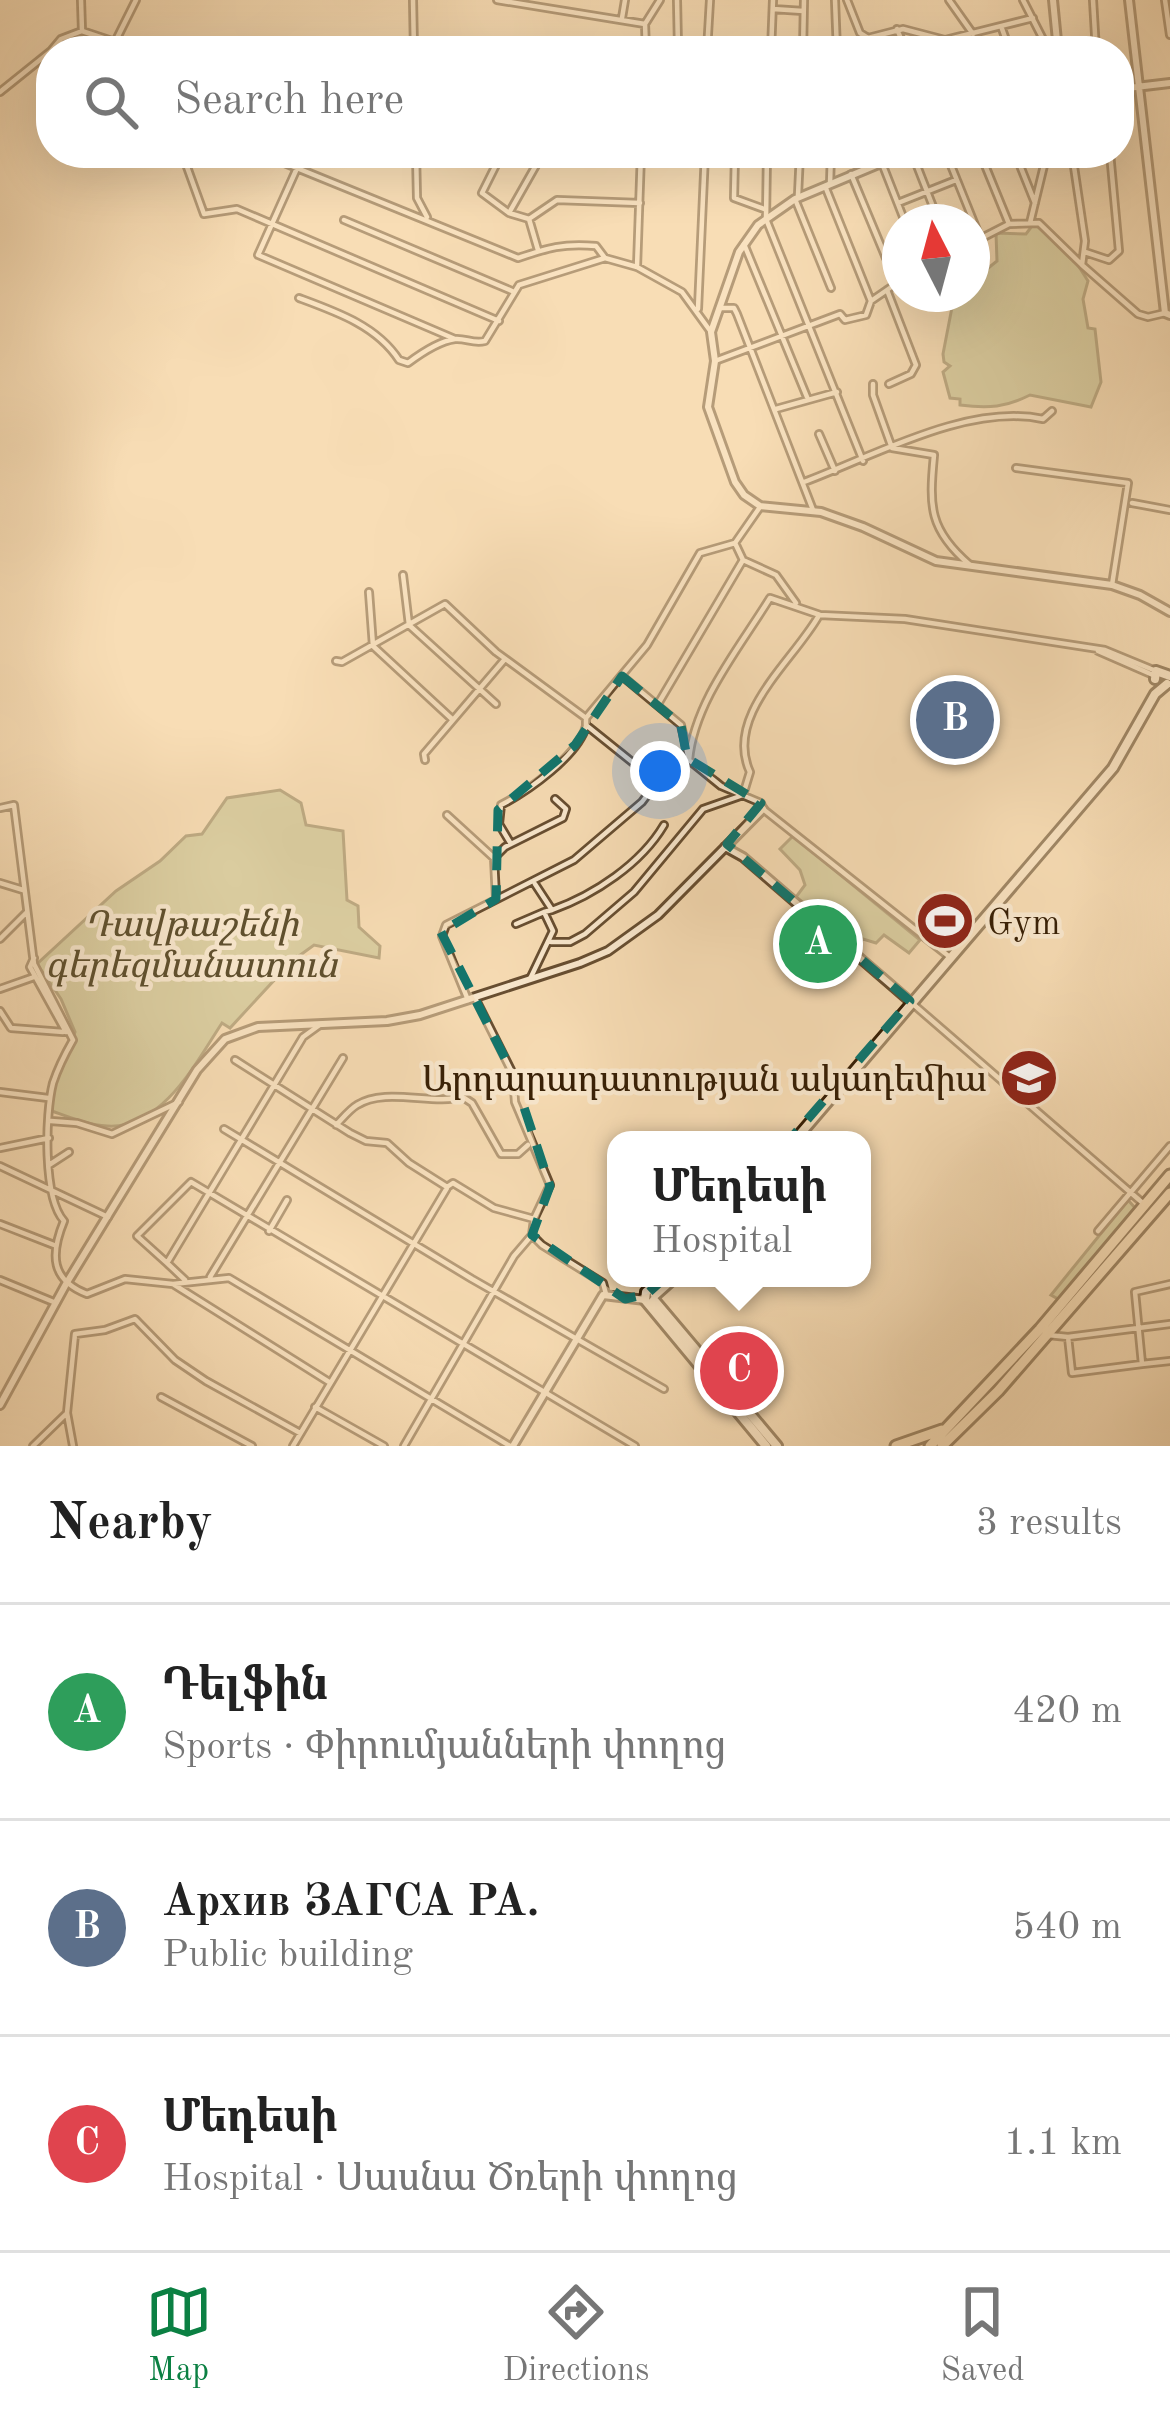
<!DOCTYPE html>
<meta charset="utf-8">
<style>
body{margin:0;font-family:"Old Standard TT","Noto Serif Armenian",serif;background:#f2f2f2;color:#222}
.compass{position:absolute;left:882px;top:204px;width:108px;height:108px;border-radius:50%;background:#fff;box-shadow:0 12px 48px #0002;rotate:354deg}
.you{position:absolute;left:660px;top:771px;width:42px;height:42px;margin:-30px;border:9px solid #fff;border-radius:50%;background:#1a73e8;box-shadow:0 0 0 18px #1a73e833}
.badge{display:grid;place-items:center;width:78px;height:78px;border-radius:50%;background:#0b8043;color:#fff;font-size:39px;font-weight:700}
.pin{position:absolute;translate:-50% -50%;border:6px solid #fff;box-shadow:0 3px 12px #0006}
.popup{position:absolute;left:607px;top:1131px;width:264px;height:156px;box-sizing:border-box;display:grid;place-content:center;border-radius:24px;background:#fff;filter:drop-shadow(0 3px 9px #0005);font-size:39px;white-space:nowrap;color:#767676}
.popup b{font-size:45px;color:#222}
.popup::after{content:'';position:absolute;left:50%;top:100%;margin-left:-24px;border:24px solid transparent;border-top-color:#fff}
.list{margin:0;padding:0;list-style:none}
h2{display:flex;justify-content:space-between;align-items:center;height:156px;margin:0;padding:0 48px;font-size:51px}
h2 small{font-size:39px;font-weight:400;color:#767676}
.list li{display:grid;grid-template-columns:78px 1fr auto;gap:36px;align-items:center;box-sizing:border-box;height:216px;padding:0 48px;border-top:3px solid #e0e0e0}
.list b{display:block;font-size:45px;white-space:nowrap}
.list p{margin:0;font-size:39px;white-space:nowrap;color:#767676}
.list em{font-size:39px;font-style:normal;color:#767676}
.icon{flex:none;width:66px;height:66px;fill:none;stroke:currentColor;stroke-width:2;stroke-linecap:round;stroke-linejoin:round}
.map{position:relative;flex:none;width:1170px;height:1446px;overflow:hidden}
.search{position:absolute;background:#fff;box-shadow:0 12px 48px #0002;left:36px;right:36px;top:36px;height:132px;display:flex;align-items:center;gap:30px;box-sizing:border-box;padding:0 42px;border-radius:48px;color:#767676;font-size:45px}
.sheet{height:804px;background:#fff}
nav{display:flex;justify-content:space-around;align-items:center;box-sizing:border-box;height:168px;border-top:3px solid #e0e0e0;background:#fff;font-size:33px;color:#767676}
nav a{display:grid;justify-items:center;gap:6px}
nav .on{color:#0b8043}
.map>svg:first-child{display:block}
.green{fill:#bcc18e;stroke:#7a704a;stroke-width:3}
.lines{fill:none;stroke-linecap:round;stroke-linejoin:round}
.minor-casing{stroke:#674e31;stroke-width:10}
.tertiary-casing{stroke:#674e31;stroke-width:12}
.secondary-casing{stroke:#371f05;stroke-width:14}
.primary-casing{stroke:#371f05;stroke-width:15}
.minor{stroke:#fae9cf;stroke-width:4.5}
.tertiary{stroke:#fae9cf;stroke-width:6}
.secondary{stroke:#fae9cf;stroke-width:8}
.primary{stroke:#f8ddb5;stroke-width:9}
.marked{fill:none;stroke:#0f766e;stroke-width:9;stroke-dasharray:24 15;stroke-linejoin:round}
.labels{text-anchor:middle;stroke-width:9;stroke-linejoin:round;paint-order:stroke}
.poi-label{font-size:36px;fill:#371f05;stroke:#fae9cf;text-anchor:start}
.park-label{font-size:36px;font-style:italic;fill:#5f502e;stroke:#fae9cf}
</style>
<div class="map">
<svg width="1170" height="1446" viewBox="0 0 1170 1446">
<rect width="100%" height="100%" fill="#f8ddb5"/>
<filter id="stains"><feTurbulence type="fractalNoise" baseFrequency=".00167" numOctaves="4"/><feColorMatrix values="0 0 0 0 .2 0 0 0 0 .09 0 0 0 0 .02 0 0 0 .5 -.17"/></filter>
<radialGradient id="worn" r=".72"><stop offset=".6" stop-color="#630" stop-opacity="0"/><stop offset="1" stop-color="#630" stop-opacity=".3"/></radialGradient>
<path class="green" d="M1032 226H1037L1074 259 1088 281 1083 299 1088 328 1095 329 1101 382 1091 407 1030 395C1006 407 989 409 960 405V399L950 398 943 372 950 366 944 362 943 354 954 297 972 294V281L997 261 996 233 1026 234Z
M280 790 301 803 306 825 343 831 347 900 358 906 359 927 380 946 379 958 314 945 292 961 230 1028 222 1023C197 1061 162 1130 107 1126 88 1125 69 1117 52 1111V1090L75 1032 61 999 37 964 116 891 160 861 186 836 202 834 227 798Z
M793 836 920 940 909 953 884 935 876 943 863 939 857 946 796 897 805 885 800 870 780 849Z
M1128 1200 1136 1209 1060 1300 1051 1295Z"/>
<g class="lines">
<g class="minor-casing">
<path id="minor" d="M413 0 414 51
M497 0 645 24
M677 0 678 47
M847 0 860 33 868 38 903 29 945 40 1033 18
M949 0 973 34
M1023 0 1049 51
M1093 0 1096 51
M1165 0 1170 35
M773 9 803 11
M622 18 625 0
M645 24 660 0
M645 24 646 51
M1001 26 1010 51
M897 29 906 51
M82 31 142 51
M967 36 973 51
M868 38 873 51
M115 42 136 0
M646 46 837 51 835 0
M51 51 61 39 82 31 81 0
M707 51 710 0
M771 51 773 0
M803 51 804 0
M0 92 51 51
M182 153 204 214 237 209 499 321
M260 153 518 258C548 248 563 243 596 246L605 258
M416 153 417 198 427 217
M467 153 500 157 482 193 509 213
M735 153 734 198 764 209
M767 153 766 219 863 461
M878 153 905 222
M912 153 939 222
M946 153 981 240
M1015 153 1035 203
M1072 153 1085 241 1082 265 1138 314 1148 317 1165 313
M298 166 258 255 455 339
M851 174 886 258
M830 184 831 153
M798 195 800 153
M795 199 831 288
M898 203 956 180
M529 219 509 213 543 153
M344 220 512 291
M1030 223 1047 153
M1009 224 1039 223 1082 265
M972 243 1009 224 980 153
M744 244 807 397
M538 250 529 219 557 200 640 203
M1085 252 1109 260 1119 251 1110 153
M637 267 641 153
M887 290 916 365 911 374 889 384
M299 298C337 312 377 326 399 360L408 363C420 354 440 341 455 339 466 338 473 344 485 341L519 285 605 258 637 267 682 292 711 332
M871 301 900 281
M719 308H734L737 314 813 510
M698 309 705 153
M715 361 840 314 845 320 866 315 871 301 825 186
M873 384V395L892 448 934 455C929 507 929 530 970 565
M776 409 837 392
M819 434 835 471
M1016 468 1128 483 1112 585
M804 482C874 456 968 403 1043 419L1052 411
M1132 503 1170 510
M743 560 776 575 796 603
M403 575 409 625 496 704
M369 592 373 646 453 720
M1098 651 1153 675
M336 661 342 662 445 604 496 652 586 718V725L657 782 642 802 574 860 446 925 442 936 468 1000
M622 676 681 725 689 760 721 786 761 803 763 809 951 958
M658 704 743 560 735 543
M586 718 647 645 700 553 735 543 760 507
M425 760 424 754 505 659
M689 760C694 702 740 647 770 598L820 615 905 619 1105 650 1156 671
M0 808 14 805 34 964 73 1040C65 1054 58 1068 53 1083 45 1115 43 1198 64 1221 50 1255 51 1280 87 1294L125 1279 173 1284 229 1278 510 1446
M447 815 494 858 505 847 563 818 566 809 555 799
M511 844 499 824 501 805C528 791 578 756 586 726
M494 858 496 898
M0 883 23 890
M552 910C594 895 641 864 664 825
M516 924 544 912
M0 939 26 913
M551 942H570L585 934 634 892 703 809 743 795 750 772C724 716 792 662 818 617
M34 958 30 967 66 1032
M530 979 553 931 544 912 552 910 535 884
M0 989 34 977
M913 1004 1145 1205
M0 1011 11 1028 63 1032
M235 1060 350 1133 366 1141 387 1143 409 1163 447 1187 453 1183 494 1208 534 1219
M0 1092 48 1098
M51 1121 77 1123 112 1134 179 1102
M336 1125C342 1119 350 1109 357 1105 385 1087 431 1105 463 1097L472 1103 501 1154H518L528 1145
M224 1129 472 1279 664 1389
M0 1148 49 1138
M49 1165 69 1152
M0 1166 108 1217
M0 1224 54 1245
M269 1231 287 1200
M1098 1231 1170 1146
M532 1235 542 1245 603 1283 606 1294
M167 1263 137 1236 191 1182 635 1446
M210 1277 343 1058
M0 1280 56 1303
M185 1280 167 1263 303 1037 321 1024
M173 1284 329 1382
M1170 1284 1135 1292 1142 1364 1170 1361
M1048 1335 1068 1337 1170 1324
M1068 1337 1072 1373 1142 1364
M161 1397 252 1446
M315 1407 384 1446
M67 1413 73 1446
M33 1446 67 1413 75 1334 105 1330 135 1319 175 1360 206 1381 300 1433
M293 1446 447 1188
M404 1446 514 1256 532 1235 534 1219 550 1185 515 1102 513 1074 475 998"/>
</g>
<g class="tertiary-casing">
<path id="tertiary" d="M1053 0 1058 51
M1129 0 1165 313 1170 315
M1119 89 1170 83
M905 153 795 199 758 225 739 252 711 332 715 361 708 407 735 482 744 495 760 506 821 512 863 527 936 561 1112 585 1140 595 1170 612
M725 847 743 857 912 1003
M0 1405 66 1284 197 1070 225 1039 258 1027 387 1021 420 1015 580 963 608 951 658 915 763 809
M513 1446 603 1295 645 1300"/>
</g>
<g class="secondary-casing">
<path id="secondary" d="M1155 679 1156 671 1170 676
M795 1140 1113 768 1155 694 1167 684
M664 1278 646 1292 645 1300 766 1446
M655 1295 674 1278
M654 1300 777 1446"/>
</g>
<g class="primary-casing">
<path id="primary" d="M896 1446 942 1430
M930 1446 1040 1329 1170 1175
M942 1446 998 1391 1170 1193"/>
</g>
<use href="#minor" class="minor"/>
<use href="#tertiary" class="tertiary"/>
<use href="#secondary" class="secondary"/>
<use href="#primary" class="primary"/>
</g>
<path d="M0 0H1170V1446H0ZM622 676 681 725 687 758 761 803 727 844 910 1001 689 1256 647 1294 625 1299 532 1235 550 1186 513 1074 441 932 496 899 498 810 575 745Z" fill="#f8ddb5" fill-opacity=".55" fill-rule="evenodd"/>
<path class="marked" d="M622 676 681 725 687 758 761 803 727 844 910 1001 689 1256 647 1294 625 1299 532 1235 550 1186 513 1074 441 932 496 899 498 810 575 745Z"/>
<defs>
<g id="stadium-disc" transform="scale(3)"><circle r="9.5" fill="#8f2418" stroke="#fae9cf"/><path d="M0-5a6.5 5 0 1 0 0 10a6.5 5 0 1 0 0-10ZM-3.5-1.8h7v3.6h-7Z" fill="#fff"/></g>
<g id="university-disc" transform="scale(3)"><circle r="9.5" fill="#8f2418" stroke="#fae9cf"/><path d="M0-5L7-2L0 1L-7-2ZM-4 1L0 2.5L4 1V4Q0 6-4 4Z" fill="#fff"/></g>
</defs>
<g fill-rule="evenodd">
<use href="#stadium-disc" x="945" y="921"/>
<use href="#university-disc" x="1029" y="1078"/>
</g>
<g class="labels">
<g class="poi-label">
<text x="987" y="934">Gym</text>
<text x="987" y="1091" text-anchor="end">Արդարադատության ակադեմիա</text>
</g>
<g class="park-label">
<text x="191" y="936">Դավթաշենի<tspan x="191" dy="41">գերեզմանատուն</tspan></text>
</g>
</g>
<rect width="100%" height="100%" filter="url(#stains)"/>
<rect width="100%" height="100%" fill="url(#worn)"/>
</svg>
<svg class="compass" viewBox="-18 -18 36 36"><path d="M0-13l5 13h-10z" fill="#e53935"/><path d="M0 13l5-13h-10z" fill="#767676"/></svg>
<div class="you"></div>
<div class="pin badge" style="left:818px;top:944px;background:#2e9e5b">A</div>
<div class="pin badge" style="left:955px;top:720px;background:#5c6f8a">B</div>
<div class="pin badge" style="left:739px;top:1371px;background:#e0444e">C</div>
<div class="popup"><b>Մեդեսի</b>Hospital</div>
<div class="search"><svg class="icon" aria-label="search" viewBox="0 0 24 24"><circle cx="10" cy="10" r="6"/><path d="M15 15l6 6"/></svg>Search here</div>
</div>
<section class="sheet">
<h2>Nearby<small>3 results</small></h2>
<ul class="list">
<li><span class="badge" style="background:#2e9e5b">A</span><div><b>Դելֆին</b><p>Sports · Փիրումյանների փողոց</p></div><em>420 m</em></li>
<li><span class="badge" style="background:#5c6f8a">B</span><div><b>Архив ЗАГСА РА.</b><p>Public building</p></div><em>540 m</em></li>
<li><span class="badge" style="background:#e0444e">C</span><div><b>Մեդեսի</b><p>Hospital · Սասնա Ծռերի փողոց</p></div><em>1.1 km</em></li>
</ul>
</section>
<nav>
<a class="on"><svg class="icon" aria-label="map" viewBox="0 0 24 24"><path d="M3 6l6-2 6 2 6-2v14l-6 2-6-2-6 2zM9 4v14M15 6v14"/></svg>Map</a>
<a><svg class="icon" aria-label="directions" viewBox="0 0 24 24"><path d="M12 3l9 9-9 9-9-9zM9 14v-3h6M13 9l2 2-2 2"/></svg>Directions</a>
<a><svg class="icon" aria-label="saved" viewBox="0 0 24 24"><path d="M7 4h10v16l-5-4-5 4z"/></svg>Saved</a>
</nav>
